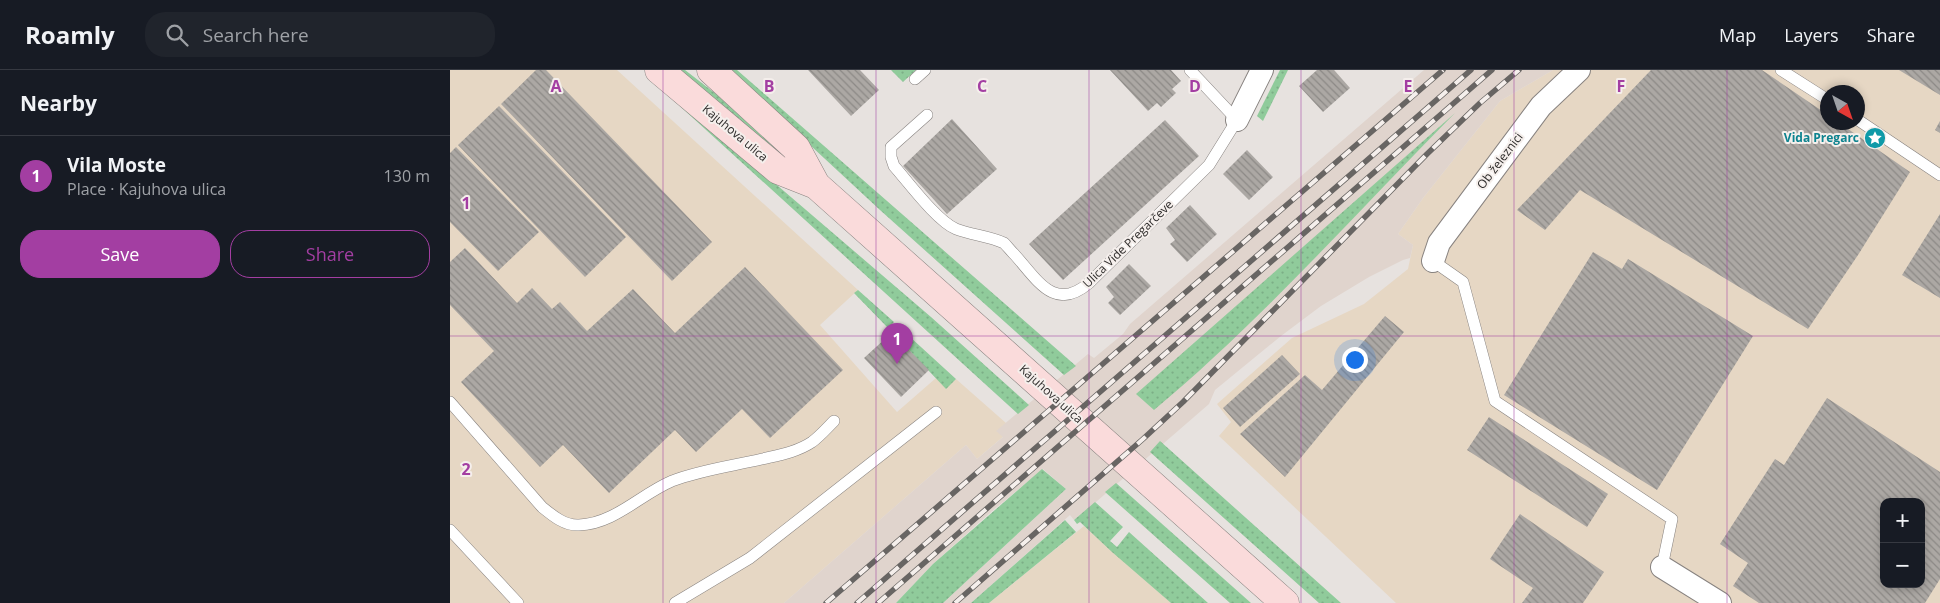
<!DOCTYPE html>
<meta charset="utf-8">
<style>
body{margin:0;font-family:"Open Sans",sans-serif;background:#20242c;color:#f1f3f6}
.controls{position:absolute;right:15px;bottom:15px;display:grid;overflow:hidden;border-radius:10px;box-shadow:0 2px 8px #0003}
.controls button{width:45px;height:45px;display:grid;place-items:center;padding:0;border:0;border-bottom:1px solid #363941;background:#171b24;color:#f1f3f6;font:25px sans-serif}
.compass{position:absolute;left:1370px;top:15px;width:45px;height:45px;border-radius:50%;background:#171b24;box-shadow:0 2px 8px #0003;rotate:140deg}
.you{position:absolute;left:904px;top:289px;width:18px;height:18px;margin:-12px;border:4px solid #fff;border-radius:50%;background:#1a73e8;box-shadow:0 0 0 8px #1a73e833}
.badge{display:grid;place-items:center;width:32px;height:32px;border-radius:50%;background:#a33ea2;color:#fff;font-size:16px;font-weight:700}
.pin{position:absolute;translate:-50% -41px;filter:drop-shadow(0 1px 2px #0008)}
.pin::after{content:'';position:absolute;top:26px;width:18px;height:15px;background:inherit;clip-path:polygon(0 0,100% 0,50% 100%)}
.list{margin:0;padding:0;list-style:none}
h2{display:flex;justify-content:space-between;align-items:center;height:65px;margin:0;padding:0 20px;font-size:21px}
h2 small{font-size:16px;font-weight:400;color:#9ea1a6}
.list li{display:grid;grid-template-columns:32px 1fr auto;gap:15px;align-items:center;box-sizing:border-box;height:80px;padding:0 20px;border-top:1px solid #363941}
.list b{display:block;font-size:19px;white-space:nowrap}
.list p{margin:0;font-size:16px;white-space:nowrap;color:#9ea1a6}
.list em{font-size:16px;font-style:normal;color:#9ea1a6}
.actions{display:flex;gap:10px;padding:15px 20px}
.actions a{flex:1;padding:11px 0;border:1px solid #a33ea2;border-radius:20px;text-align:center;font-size:18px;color:#a33ea2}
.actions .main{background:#a33ea2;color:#fff}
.icon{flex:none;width:28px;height:28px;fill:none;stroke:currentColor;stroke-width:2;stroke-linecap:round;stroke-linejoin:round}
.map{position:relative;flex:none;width:1490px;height:533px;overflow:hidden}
header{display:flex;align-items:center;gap:30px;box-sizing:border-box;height:70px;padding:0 25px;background:#171b24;border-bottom:1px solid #363941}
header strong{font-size:24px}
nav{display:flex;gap:28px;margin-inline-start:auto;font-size:18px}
.search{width:350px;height:45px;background:#20242c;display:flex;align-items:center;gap:12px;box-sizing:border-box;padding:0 18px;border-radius:20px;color:#9ea1a6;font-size:19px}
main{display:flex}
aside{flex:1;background:#171b24}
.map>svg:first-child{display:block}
.industrial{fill:#e6d7c4;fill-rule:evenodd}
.built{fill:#e0d4cd}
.grass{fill:url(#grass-dots)}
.building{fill:url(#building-back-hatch);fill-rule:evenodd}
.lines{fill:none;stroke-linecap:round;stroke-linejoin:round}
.service-casing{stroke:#888380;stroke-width:12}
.minor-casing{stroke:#888380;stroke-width:24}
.secondary-casing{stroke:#888380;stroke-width:29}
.service{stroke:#fff;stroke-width:11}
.minor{stroke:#fff;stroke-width:22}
.secondary{stroke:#fadbdb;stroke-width:28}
.rail-casing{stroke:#686563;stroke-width:5.5}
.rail{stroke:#f5efec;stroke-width:4;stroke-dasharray:11;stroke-linecap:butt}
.grid{fill:none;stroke:#a33ea2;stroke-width:1;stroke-opacity:0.55}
.labels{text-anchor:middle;stroke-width:4;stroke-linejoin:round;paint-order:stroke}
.street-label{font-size:12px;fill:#2e2c2b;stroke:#f5efec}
.culture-label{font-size:12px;font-weight:bold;fill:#0d838f;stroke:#f5efec;text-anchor:end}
.grid-label{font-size:16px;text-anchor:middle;font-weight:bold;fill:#a33ea2;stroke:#f5efec;stroke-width:4;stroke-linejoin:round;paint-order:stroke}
</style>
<header>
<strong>Roamly</strong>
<div class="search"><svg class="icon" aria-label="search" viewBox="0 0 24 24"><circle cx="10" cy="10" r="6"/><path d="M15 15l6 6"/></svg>Search here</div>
<nav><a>Map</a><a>Layers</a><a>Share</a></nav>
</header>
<main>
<aside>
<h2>Nearby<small></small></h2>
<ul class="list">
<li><span class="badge">1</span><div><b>Vila Moste</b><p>Place · Kajuhova ulica</p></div><em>130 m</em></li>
</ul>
<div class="actions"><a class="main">Save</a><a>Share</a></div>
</aside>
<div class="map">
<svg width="1490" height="533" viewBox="0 0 1490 533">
<defs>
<pattern id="grass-dots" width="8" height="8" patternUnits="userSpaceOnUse" patternTransform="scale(1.25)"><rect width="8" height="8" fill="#90cb9b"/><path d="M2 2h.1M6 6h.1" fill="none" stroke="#7cae86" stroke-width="1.8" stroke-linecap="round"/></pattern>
<pattern id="building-back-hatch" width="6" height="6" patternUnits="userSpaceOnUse" patternTransform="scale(1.25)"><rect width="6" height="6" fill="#aca8a4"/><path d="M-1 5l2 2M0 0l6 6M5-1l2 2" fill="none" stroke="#8c8986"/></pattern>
</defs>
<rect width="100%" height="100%" fill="#e7e2df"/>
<path class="industrial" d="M0 0H167L408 220 370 255 447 342 486 308 496 318 506 309 556 353 554 366 527 389 516 375 334 533H0Z
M1103 0H1490V533H946L769 366 781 352 767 334 842 268 914 234 958 199 963 175 948 164 973 128 1050 31ZM1378 22H1408V52H1378ZM1434 432H1471V514H1434Z
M634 456 721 533H539Z"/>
<path class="built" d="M974 0H1103L1050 31 973 128 948 164 963 175 960 188 953 190 919 207 871 236 831 266 765 320 759 334 639 438 624 450 620 445 521 533H493L616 419 593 399 541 442 483 494 446 533H334L516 375 527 389 553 367 546 361 638 284 644 288 673 264 680 254Z"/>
<path class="grass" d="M228 0H235L266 24 340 89 337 92Z
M279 0H287L626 296 614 305 430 140Z
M441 0H466L453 12Z
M830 0H838L813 51 807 46Z
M223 26 481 247 579 335 568 344 221 28Z
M1005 43C906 143 812 250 704 340L686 324Z
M408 220 444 252 438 258 404 223Z
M448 256 506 309 496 319 441 261Z
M710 371 891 533H869L700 382Z
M592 399 616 419 493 533H446L483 494Z
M666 413 801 533H780L655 422Z
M645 432 673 457 660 471 667 477 679 462 758 533H721L662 482 630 452 627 454 624 450Z
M615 450 626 462 539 533H521Z"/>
<path class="building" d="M86 0H96L262 172 222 211 51 34Z
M358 0H410L429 20 401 46Z
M660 0H721L731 11 722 19 726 23 711 37 707 33 698 41Z
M867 0H884L900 18 873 42 849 16Z
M1201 0H1312L1378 45V52H1388L1460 102 1408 185 1358 259 1130 120 1095 160 1067 140Z
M1449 0H1490V25Z
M49 36 176 167 135 207 8 75Z
M502 49 547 99 497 144 453 96Z
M715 50 749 86 613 210 579 174Z
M1490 51V63L1485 60Z
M6 77 89 162 48 201 0 152V83Z
M797 80 823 107 799 130 773 104Z
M740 135 767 164 737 192 720 174 725 170 716 158Z
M1490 144V228L1452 205Z
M15 178 67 233 82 218 102 239 110 232 137 261 183 219 225 263 295 197 393 300 320 368 292 339 246 382 225 360 159 423 113 375 90 397 11 312 44 281 0 235V192Z
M1143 182 1172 199 1178 189 1303 266 1207 420 1054 325Z
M679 194 701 216 670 245 658 233 664 227 656 217Z
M935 246 954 262 835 407 790 364 855 305 872 320Z
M437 267 443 274 448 269 479 300 451 327 414 288Z
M832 285 850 304 790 357 773 338Z
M1377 328 1490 402V509L1475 533H1309L1283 516 1298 493 1270 474 1325 389 1334 395ZM1434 432H1471V514H1434Z
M1039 347 1158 424 1137 457 1017 380Z
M1070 444 1154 502 1133 533H1072L1083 518 1040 489Z"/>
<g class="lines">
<g class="service-casing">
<path id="service" d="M1331 0 1378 30
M465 9 475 0
M477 45 441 77V87L444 96C459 113 487 151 506 159 521 165 539 166 554 173 557 176 561 181 564 184 587 209 604 243 639 213L759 95 787 50 740 0
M1408 50 1490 105
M983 191 1013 212 1045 331 1222 449 1212 497
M0 332 92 437C103 446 115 456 129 455 164 454 191 424 222 411 250 400 282 396 312 389 329 385 347 382 362 372 370 366 377 358 384 351
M0 460 68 533
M225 533 300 488 486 342"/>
</g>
<g class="minor-casing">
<path id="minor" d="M787 50 812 0
M983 191 989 173 1091 36 1129 0
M1212 497 1270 533"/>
</g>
<g class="secondary-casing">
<path id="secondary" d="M209 0 328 100 366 115
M261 0 346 78 366 115 835 533"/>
</g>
<use href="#service" class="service"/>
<use href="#minor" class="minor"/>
<use href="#secondary" class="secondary"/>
<g class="rail-casing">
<path id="rail" d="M376 533 993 0
M407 533 1021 0
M428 533 1042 0
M505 533 693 369 733 332 977 84 1030 33 1069 0"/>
</g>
<use href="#rail" class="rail"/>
</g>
<path class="grid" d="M213 0V533M426 0V533M639 0V533M851 0V533M1064 0V533M1277 0V533M0 266H1490"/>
<defs>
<g id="sight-disc" transform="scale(1.125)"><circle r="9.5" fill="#0f9aa8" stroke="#f5efec"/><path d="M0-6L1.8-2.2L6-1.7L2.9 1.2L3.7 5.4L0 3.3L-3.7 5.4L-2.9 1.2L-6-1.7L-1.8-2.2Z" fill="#fff"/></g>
</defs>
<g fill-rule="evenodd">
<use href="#sight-disc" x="1425" y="68"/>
</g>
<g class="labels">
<g class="street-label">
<text transform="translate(285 63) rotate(40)" y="4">Kajuhova ulica</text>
<text transform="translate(1050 91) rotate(-53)" y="4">Ob železnici</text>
<text transform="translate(678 174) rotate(-44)" y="4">Ulica Vide Pregarčeve</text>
<text transform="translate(601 324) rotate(42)" y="4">Kajuhova ulica</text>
</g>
<g class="culture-label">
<text x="1409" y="72">Vida Pregarc</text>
</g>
</g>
<g class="grid-label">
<text x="106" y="22">A</text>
<text x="319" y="22">B</text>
<text x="532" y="22">C</text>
<text x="745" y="22">D</text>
<text x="958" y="22">E</text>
<text x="1171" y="22">F</text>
<text x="16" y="139">1</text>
<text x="16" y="405">2</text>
</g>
</svg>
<div class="controls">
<button>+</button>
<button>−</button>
</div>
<svg class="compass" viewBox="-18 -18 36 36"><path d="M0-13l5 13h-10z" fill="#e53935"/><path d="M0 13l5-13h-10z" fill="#9ea1a6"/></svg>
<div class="you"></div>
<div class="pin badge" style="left:447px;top:294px">1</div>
</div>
</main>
